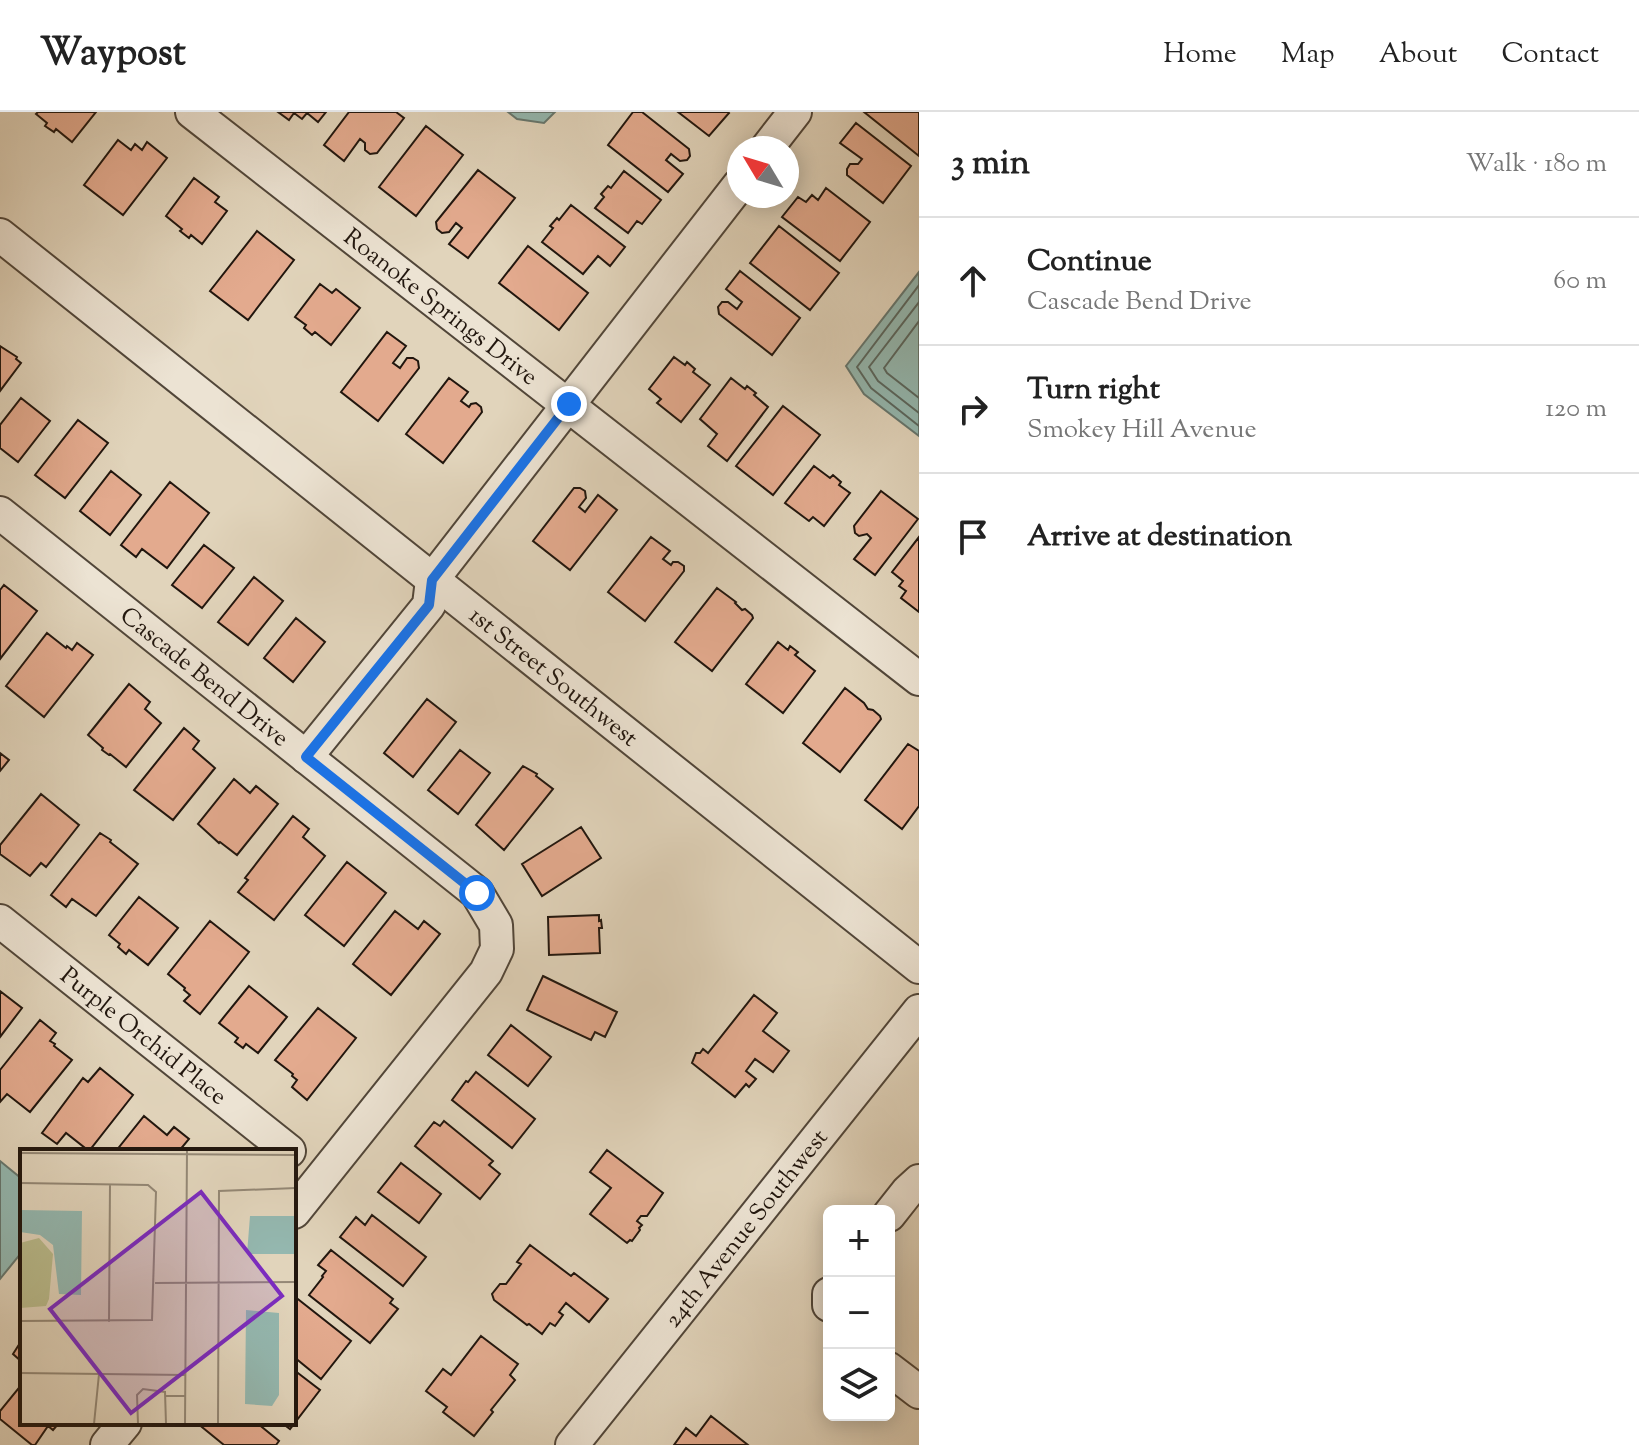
<!DOCTYPE html>
<meta charset="utf-8">
<style>
body{margin:0;font-family:"Sorts Mill Goudy",serif;background:#f2f2f2;color:#222}
.controls{position:absolute;right:24px;bottom:24px;display:grid;overflow:hidden;border-radius:12px;box-shadow:0 4px 20px #0003}
.controls button{width:72px;height:72px;display:grid;place-items:center;padding:0;border:0;border-bottom:2px solid #e0e0e0;background:#fff;color:#222;font:40px sans-serif}
.compass{position:absolute;left:727px;top:24px;width:72px;height:72px;border-radius:50%;background:#fff;box-shadow:0 4px 20px #0003;rotate:308deg}
.stop{position:absolute;width:24px;height:24px;margin:-18px;border:6px solid #1a73e8;border-radius:50%;background:#fff}
.stop.end{background:#1a73e8;border-color:#fff;box-shadow:0 2px 8px #0008}
.list{margin:0;padding:0;list-style:none}
h2{display:flex;justify-content:space-between;align-items:center;height:104px;margin:0;padding:0 32px;font-size:34px}
h2 small{font-size:26px;font-weight:400;color:#767676}
.list li{display:grid;grid-template-columns:52px 1fr auto;gap:24px;align-items:center;box-sizing:border-box;height:128px;padding:0 32px;border-top:2px solid #e0e0e0}
.list b{display:block;font-size:30px;white-space:nowrap}
.list p{margin:0;font-size:26px;white-space:nowrap;color:#767676}
.list em{font-size:26px;font-style:normal;color:#767676}
.icon{flex:none;width:44px;height:44px;fill:none;stroke:currentColor;stroke-width:2;stroke-linecap:round;stroke-linejoin:round}
.map{position:relative;flex:none;width:919px;height:1333px;overflow:hidden}
header{display:flex;align-items:center;gap:48px;box-sizing:border-box;height:112px;padding:0 40px;background:#fff;border-bottom:2px solid #e0e0e0}
header strong{font-size:38px}
nav{display:flex;gap:44px;margin-inline-start:auto;font-size:28px}
main{display:flex}
aside{flex:1;background:#fff}
.map>svg:first-child{display:block}
.water{fill:#94b8b0;stroke:#66776f;stroke-width:2}
.lines{fill:none;stroke-linecap:round;stroke-linejoin:round}
.shore{stroke:#5a675f;stroke-width:2}
.building{fill:#e3aa8e;stroke:#21160e;stroke-width:2}
.minor-casing{stroke:#514639;stroke-width:36}
.minor{stroke:#ece3d3;stroke-width:32}
.route{stroke:#1a73e8;stroke-width:10}
.labels{text-anchor:middle;stroke-width:7;stroke-linejoin:round;paint-order:stroke}
.street-label{font-size:24px;fill:#21160e;stroke:#ece3d3}
.inset-road{fill:none;stroke:#948876;stroke-width:2}
.view{fill:#7b2cbf;fill-opacity:0.15;stroke:#7b2cbf;stroke-width:4}
.inset-edge{fill:none;stroke:#21160e;stroke-width:4}
</style>
<header>
<strong>Waypost</strong>
<nav><a>Home</a><a>Map</a><a>About</a><a>Contact</a></nav>
</header>
<main>
<div class="map">
<svg width="919" height="1333" viewBox="0 0 919 1333">
<rect width="100%" height="100%" fill="#e1d4bb"/>
<filter id="stains"><feTurbulence type="fractalNoise" baseFrequency=".0025" numOctaves="4"/><feColorMatrix values="0 0 0 0 .2 0 0 0 0 .09 0 0 0 0 .02 0 0 0 .5 -.17"/></filter>
<radialGradient id="worn" r=".72"><stop offset=".6" stop-color="#630" stop-opacity="0"/><stop offset="1" stop-color="#630" stop-opacity=".3"/></radialGradient>
<path class="water" d="M508 0H555L544 11 517 7Z
M919 160V324L864 282 846 254Z
M0 1049 22 1067V1140L0 1167Z"/>
<g class="lines">
<path class="shore" d="M919 173 857 255 871 276 919 314
M919 190 869 255 878 269 919 301
M919 209 884 256 887 261 919 286"/>
</g>
<path class="building" d="M38 0H96L72 30 56 17 54 20 45 14 47 11 36 2Z
M278 0H326L318 10 307 1 302 7 294 1 289 8Z
M349 0H396L404 6 377 41 370 42 365 38V31L360 27 344 49 324 33Z
M633 0H642L689 37 690 44 687 48 680 49 671 42 666 48 683 62 668 80 608 33Z
M678 0H728L729 1 709 24Z
M864 0H919V44Z
M856 11 911 54 883 91 847 63V57L850 52H858L862 47 840 31Z
M426 14 463 43 416 104 379 75Z
M118 28 131 38 135 32 142 38 147 30 167 46 123 103 84 73Z
M478 58 515 86 468 146 449 132 462 116 456 111 449 120 442 121 437 117 436 110Z
M624 59 661 88 642 112 637 109 628 121 595 96 604 85 601 82 608 74 611 76Z
M194 66 219 85 215 90 227 99 202 132 191 123 189 126 180 119 182 117 166 104Z
M826 76 870 110 840 149 782 105 798 85 806 90 812 83 818 88Z
M571 93 625 135 610 154 598 144 583 162 542 130 553 116 550 114 557 106 559 108Z
M779 114 839 161 810 198 750 151Z
M257 119 294 148 248 208 210 179Z
M528 134 588 181 559 218 499 171Z
M740 159 800 206 772 243 719 202 718 195 722 190H728L737 197 742 190 726 177Z
M320 172 332 181 336 177 360 196 331 233 315 220 312 223 304 216 306 213 295 205Z
M387 220 406 234 393 251 400 256 407 246H413L418 249 419 256 378 309 341 280Z
M0 234 17 245 16 247 21 251 0 279Z
M674 245 685 253 687 250 695 257 693 260 710 273 681 310 657 291 661 287 649 277Z
M449 266 468 280 461 289 469 295 471 292 476 291 481 295 482 300 443 351 406 322Z
M731 266 745 277 747 274 756 281 754 283 768 295 727 349 708 334 717 322 700 307Z
M21 286 50 309 18 350 0 336V313Z
M783 294 820 323 773 383 736 354Z
M78 308 108 331 65 386 35 363Z
M814 354 830 366 833 363 841 370 839 373 850 381 824 414 813 405 809 409 785 391Z
M111 359 141 383 110 423 80 399Z
M170 370 209 401 167 456 142 437 136 445 121 433Z
M574 376H580L585 379 586 386 579 395 585 400 598 383 617 398 570 458 533 429Z
M881 379 918 407 875 463 854 447 871 426 867 422 859 424 855 421 854 414Z
M651 425 670 439 663 447 671 453 673 450H678L684 454V459L645 509 608 480Z
M919 425V500L901 486 906 479 899 474 903 469 892 460Z
M204 433 234 456 202 496 172 473Z
M254 465 283 489 248 533 218 510Z
M4 473 37 499 0 547V478Z
M717 476 736 490 735 491 742 498 745 497 752 503 753 506 712 559 675 530Z
M296 506 325 530 293 570 264 546Z
M47 521 66 536 67 534 72 538 77 531 93 543 44 605 6 574Z
M778 530 788 538 790 534 798 540 795 543 815 559 783 601 746 572Z
M129 572 150 590 145 597 161 611 126 655 110 642 109 643 102 638 103 636 88 623Z
M845 576 864 591 868 597 873 598 880 604 881 607 840 660 803 631Z
M427 587 456 610 413 665 384 641Z
M184 616 199 629 193 637 215 656 173 708 134 678Z
M908 632 919 639V694L902 717 865 688Z
M460 638 490 661 458 702 428 678Z
M0 641 9 648 0 659Z
M523 654 537 662 536 664 553 677 504 738 476 713Z
M234 667 250 681 256 674 278 692 237 743 220 730 219 731 198 712Z
M41 682 79 713 46 755 41 751 30 764 0 742V733Z
M293 704 309 717 303 725 325 744 274 808 238 780 248 768 245 766Z
M581 715 601 746 542 784 522 752Z
M100 721 111 728 110 730 138 752 96 804 72 787 66 795 51 783Z
M347 750 386 781 344 834 305 803Z
M139 785 178 816 148 853 129 838 126 842 118 835 120 832 109 823Z
M395 799 418 817 424 809 440 822 391 883 353 852Z
M599 803V809L601 808 602 816H599L600 841 549 843 548 805Z
M210 809 249 840 200 902 184 889 190 883 184 878 185 876 168 862Z
M543 864 617 900 605 925 595 920 591 928 527 898Z
M249 874 287 905 258 941 246 932 243 936 235 930 238 926 219 911Z
M0 879 22 896 0 925Z
M754 883 777 901 763 919 789 939 773 960 755 947 746 959 756 967 749 975 746 972 735 985 692 951 696 941H700L703 937 708 941Z
M318 896 356 926 307 988 292 975 297 968 292 964 293 962 275 948Z
M40 908 56 921 50 929 55 932 54 934 72 948 30 1000 7 982 0 990V958Z
M511 913 551 945 528 974 488 943Z
M100 956 133 983 89 1039 66 1021 57 1032 42 1021 83 966 88 970Z
M476 960 535 1007 512 1036 452 988 466 969 468 970Z
M144 1004 167 1023 174 1015 189 1027 179 1039H116Z
M444 1009 493 1049 489 1053 500 1062 480 1087 415 1034 434 1010 440 1014Z
M607 1038 663 1081 647 1104H641L637 1109 642 1113 639 1116 640 1118 632 1129 630 1128 627 1131 590 1102 611 1076 590 1060Z
M401 1051 441 1082 419 1111 378 1080Z
M372 1103 426 1145 403 1174 340 1125 356 1105 365 1113Z
M530 1133 571 1164 574 1161 608 1187 589 1210 566 1191 559 1200 563 1203 555 1214 550 1211 542 1222 529 1212 527 1213 494 1188 492 1182 500 1172H506L521 1152 517 1150Z
M331 1138 393 1187 390 1191 398 1197 370 1231 309 1183 323 1165 322 1164 326 1159 318 1153Z
M294 1184 351 1229 321 1267 294 1245Z
M481 1224 518 1252 510 1263 515 1268 491 1298 493 1300 474 1324 443 1300 447 1295 426 1279 443 1257 451 1263Z
M20 1231H22V1250L13 1242Z
M294 1258 320 1278 290 1317 282 1311H294Z
M22 1272V1311H59L53 1318 48 1314 35 1333H32L0 1307V1299Z
M711 1304 748 1333H674L686 1316 696 1324Z
M197 1311H257L279 1329 276 1333H224Z"/>
<g class="lines">
<g class="minor-casing">
<g id="minor">
<path id="s1" d="M192 0 919 567"/>
<path d="M767 36 795 0"/>
<path id="s2" d="M0 123 919 855"/>
<path id="s3" d="M0 401 477 781 496 813 497 837 486 860 294 1100"/>
<path d="M306 645 429 493 432 468 739 73"/>
<path id="s4" d="M0 809 289 1039"/>
<path d="M889 1103 908 1079 919 1069"/>
<path d="M829 1182V1193"/>
<path d="M889 1257 919 1280"/>
<path d="M107 1333 125 1311"/>
<path id="s5" d="M572 1333 919 899"/>
</g>
</g>
<use href="#minor" class="minor"/>
</g>
<g class="lines">
<path class="route" d="M477 781 306 645 429 493 432 468 569 292"/>
</g>
<g class="labels">
<g class="street-label">
<text dy="8" stroke="none"><textPath href="#s1" startOffset="316">Roanoke Springs Drive</textPath></text>
<text dy="8" stroke="none"><textPath href="#s3" startOffset="262">Cascade Bend Drive</textPath></text>
<text dy="8" stroke="none"><textPath href="#s2" startOffset="708">1st Street Southwest</textPath></text>
<text dy="8" stroke="none"><textPath href="#s4" startOffset="184">Purple Orchid Place</textPath></text>
<text dy="8" stroke="none"><textPath href="#s5" startOffset="278">24th Avenue Southwest</textPath></text>
</g>
</g>
<g transform="translate(20 1037)">
<rect width="276" height="276" fill="#e1d4bb"/>
<path d="M19 89 33 105 29 150 26 157 0 159V94Z" fill="#b9bb8c"/>
<path d="M0 61 62 62 61 146 39 145 33 96 20 86 0 83ZM230 67H276V105H227ZM226 161 259 164V246L252 257 225 255Z" fill="#94b8b0"/>
<path class="inset-road" d="M0 4 276 6M0 34 128 36 136 43 132 171 0 172M135 134 276 133M89 173 90 35M0 224 165 226M162 247H146H165M74 275 79 225M118 275 117 246 123 240 145 243 146 275M165 275 167 1M198 275 199 42 276 39"/>
<path class="view" d="M181 43 262 147 111 264 30 160Z"/>
<rect width="276" height="276" class="inset-edge"/>
</g>
<rect width="100%" height="100%" filter="url(#stains)"/>
<rect width="100%" height="100%" fill="url(#worn)"/>
</svg>
<div class="controls">
<button>+</button>
<button>−</button>
<button><svg class="icon" aria-label="layers" viewBox="0 0 24 24"><path d="M12 4l9 5-9 5-9-5zM3 14l9 5 9-5"/></svg></button>
</div>
<svg class="compass" viewBox="-18 -18 36 36"><path d="M0-13l5 13h-10z" fill="#e53935"/><path d="M0 13l5-13h-10z" fill="#767676"/></svg>
<div class="stop" style="left:477px;top:781px"></div>
<div class="stop end" style="left:569px;top:292px"></div>
</div>
<aside>
<h2>3 min<small>Walk · 180 m</small></h2>
<ul class="list">
<li><svg class="icon" aria-label="ahead" viewBox="0 0 24 24"><path d="M12 20V5M6 11l6-6 6 6"/></svg><div><b>Continue</b><p>Cascade Bend Drive</p></div><em>60 m</em></li>
<li><svg class="icon" aria-label="right" viewBox="0 0 24 24"><path d="M7 20v-9h11M14 6l5 5-5 5"/></svg><div><b>Turn right</b><p>Smokey Hill Avenue</p></div><em>120 m</em></li>
<li><svg class="icon" aria-label="arrive" viewBox="0 0 24 24"><path d="M6 21V4h12l-3 4 3 4H6"/></svg><div><b>Arrive at destination</b></div></li>
</ul>
</aside>
</main>
